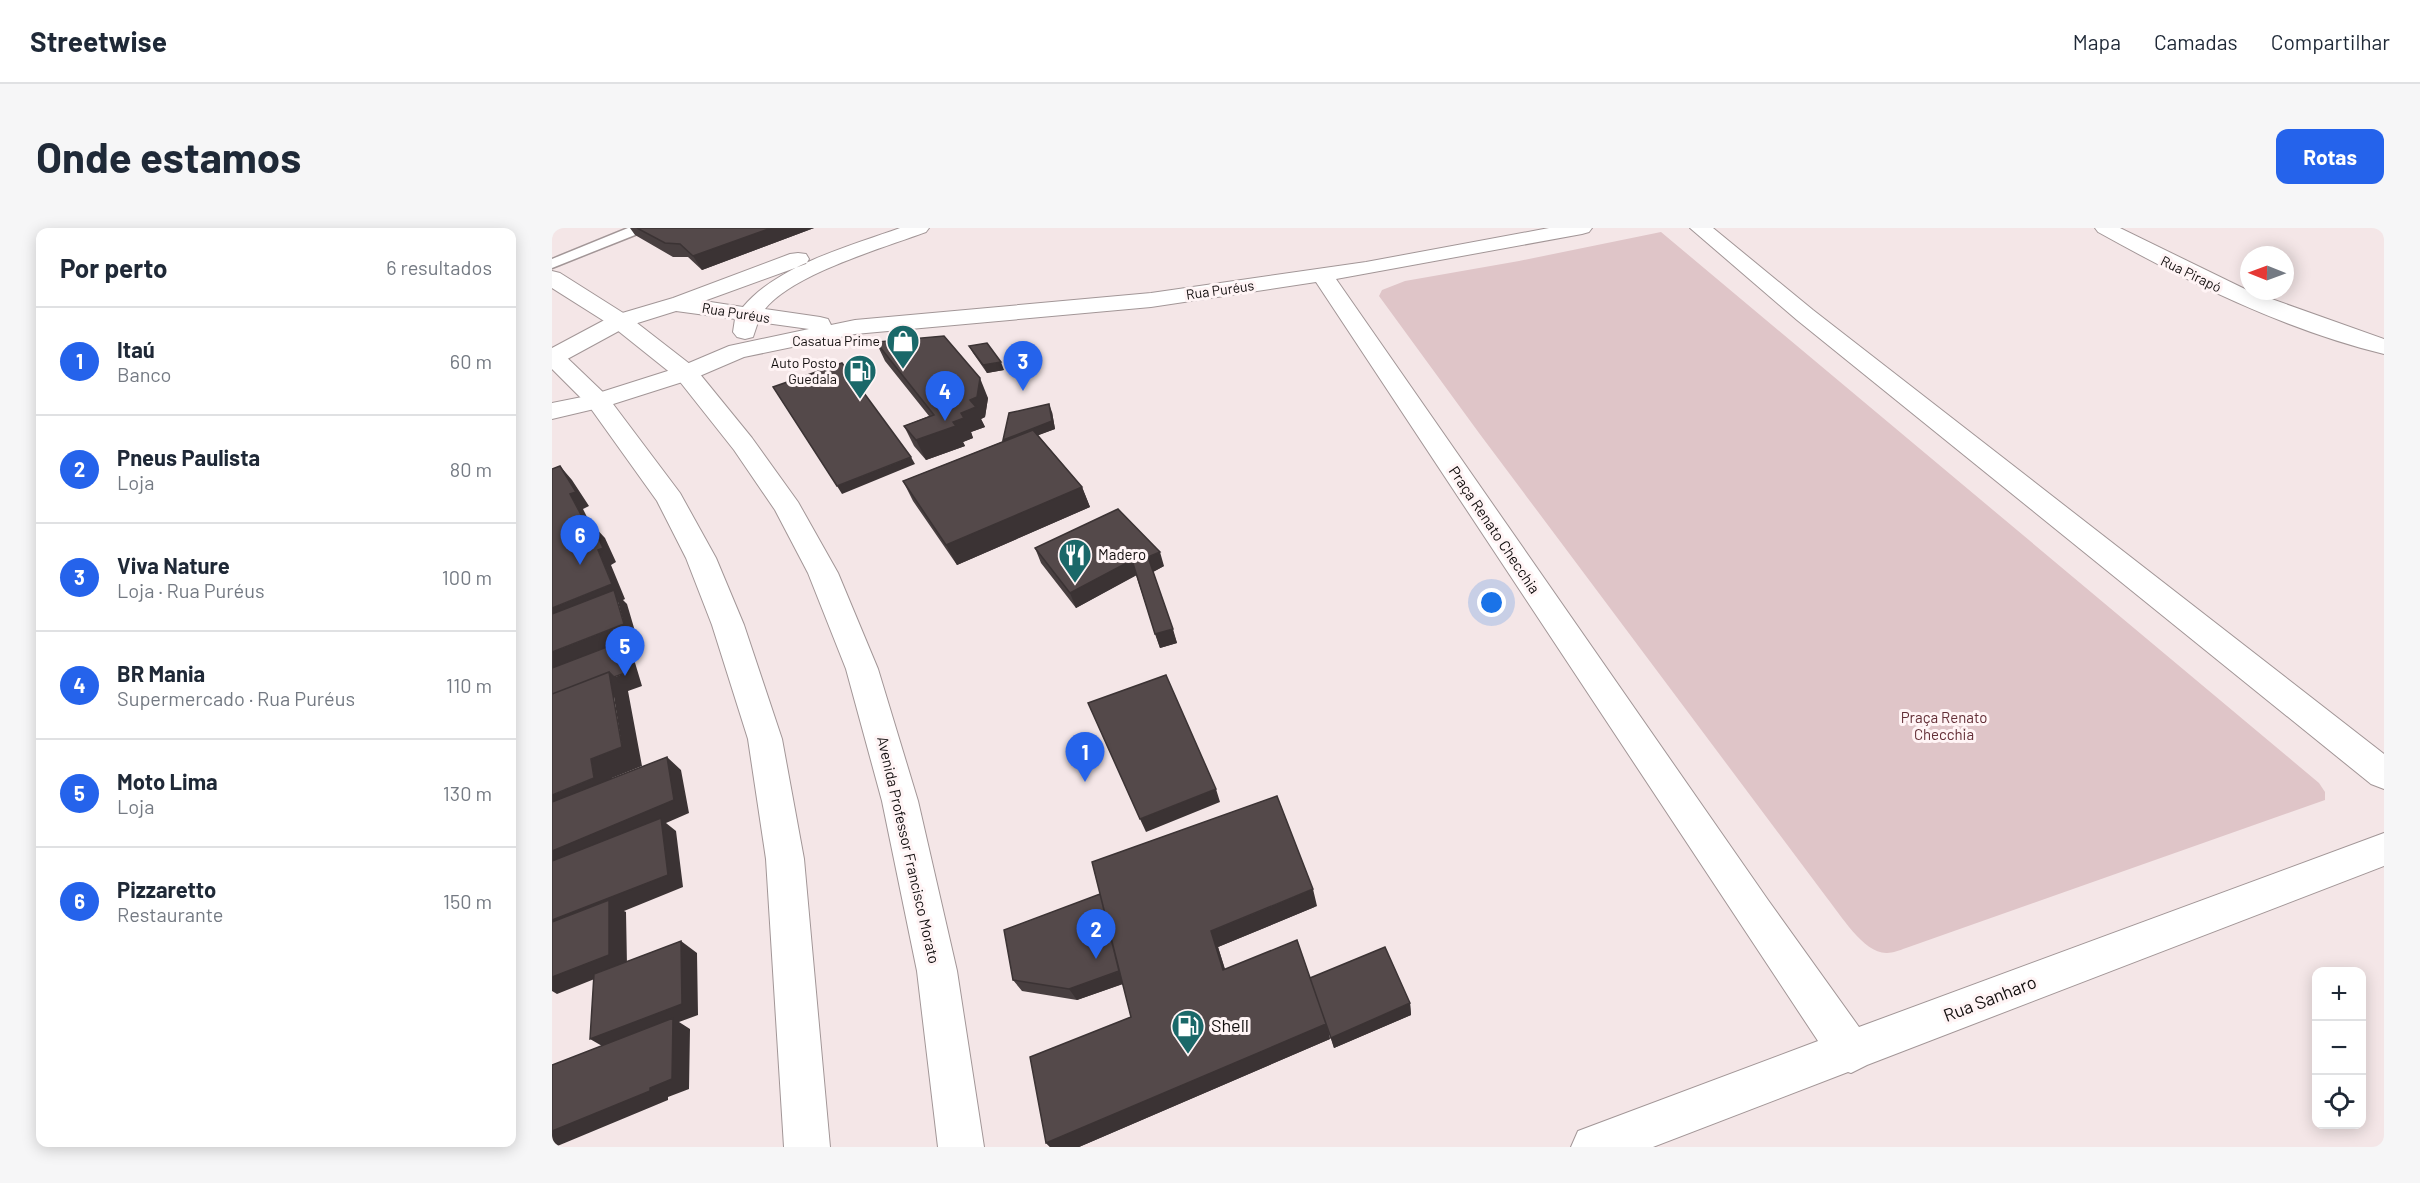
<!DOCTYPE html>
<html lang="pt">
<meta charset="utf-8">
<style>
body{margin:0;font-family:Barlow,sans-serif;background:#f6f6f7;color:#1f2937}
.controls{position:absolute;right:18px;bottom:18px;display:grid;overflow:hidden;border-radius:12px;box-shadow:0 3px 15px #0003}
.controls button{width:54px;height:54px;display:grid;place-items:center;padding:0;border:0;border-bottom:2px solid #e0e1e3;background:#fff;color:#1f2937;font:30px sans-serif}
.compass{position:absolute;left:1688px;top:18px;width:54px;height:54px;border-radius:50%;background:#fff;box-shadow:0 3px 15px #0003;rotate:271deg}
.you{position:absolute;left:940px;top:375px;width:21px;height:21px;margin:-15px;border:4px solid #fff;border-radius:50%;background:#1a73e8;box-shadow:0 0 0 9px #1a73e833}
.badge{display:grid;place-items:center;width:39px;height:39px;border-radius:50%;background:#2563eb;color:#fff;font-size:20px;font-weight:700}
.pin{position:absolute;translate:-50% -50px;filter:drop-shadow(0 2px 3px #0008)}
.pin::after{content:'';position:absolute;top:32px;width:21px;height:18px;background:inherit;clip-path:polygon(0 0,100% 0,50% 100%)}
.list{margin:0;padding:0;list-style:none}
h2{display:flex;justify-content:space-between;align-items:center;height:78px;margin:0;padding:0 24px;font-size:26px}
h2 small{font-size:20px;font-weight:400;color:#747a83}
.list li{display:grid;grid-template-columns:39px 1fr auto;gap:18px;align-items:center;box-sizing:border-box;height:108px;padding:0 24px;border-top:2px solid #e0e1e3}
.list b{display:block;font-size:22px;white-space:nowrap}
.list p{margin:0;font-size:20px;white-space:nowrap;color:#747a83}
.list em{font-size:20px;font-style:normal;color:#747a83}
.icon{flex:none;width:33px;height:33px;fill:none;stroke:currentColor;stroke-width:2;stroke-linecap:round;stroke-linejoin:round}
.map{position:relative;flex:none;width:1832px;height:919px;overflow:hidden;border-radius:12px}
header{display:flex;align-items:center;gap:36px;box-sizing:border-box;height:84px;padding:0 30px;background:#fff;border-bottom:2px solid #e0e1e3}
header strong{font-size:28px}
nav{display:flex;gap:33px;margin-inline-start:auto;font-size:21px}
.intro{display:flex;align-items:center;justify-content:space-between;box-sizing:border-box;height:144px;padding:0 36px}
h1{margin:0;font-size:42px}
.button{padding:15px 27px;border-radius:12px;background:#2563eb;color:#fff;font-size:21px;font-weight:700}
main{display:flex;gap:36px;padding:0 36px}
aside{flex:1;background:#fff;border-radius:12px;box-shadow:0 3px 15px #0003}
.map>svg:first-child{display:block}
.green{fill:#dfc5c8}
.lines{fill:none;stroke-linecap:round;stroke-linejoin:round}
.service-casing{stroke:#a29697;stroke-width:3}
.minor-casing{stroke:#a29697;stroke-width:2}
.trunk-casing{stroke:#a29697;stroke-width:2}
.service{fill:#fff;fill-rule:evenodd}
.minor{fill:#fff;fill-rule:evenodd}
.trunk{fill:#fff;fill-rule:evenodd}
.wall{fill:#483f40}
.shaded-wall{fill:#3b3334}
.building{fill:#54494a;stroke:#3b3334;stroke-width:1.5}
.labels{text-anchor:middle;stroke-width:6;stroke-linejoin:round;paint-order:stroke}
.far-street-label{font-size:14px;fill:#110d0d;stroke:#fff4f5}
.far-poi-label{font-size:14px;fill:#110d0d;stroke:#fff4f5;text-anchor:end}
.street-label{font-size:15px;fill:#110d0d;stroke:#fff4f5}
.poi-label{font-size:15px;fill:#110d0d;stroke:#fff4f5;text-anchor:start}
.park-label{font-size:15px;fill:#632e36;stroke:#fff4f5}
.near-street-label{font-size:18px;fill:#110d0d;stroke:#fff4f5}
.near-poi-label{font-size:18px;fill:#110d0d;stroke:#fff4f5;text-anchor:start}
</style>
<header>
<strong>Streetwise</strong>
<nav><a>Mapa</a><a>Camadas</a><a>Compartilhar</a></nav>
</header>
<div class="intro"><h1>Onde estamos</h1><a class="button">Rotas</a></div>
<main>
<aside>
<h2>Por perto<small>6 resultados</small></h2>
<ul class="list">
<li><span class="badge">1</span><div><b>Itaú</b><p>Banco</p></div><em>60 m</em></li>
<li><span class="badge">2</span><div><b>Pneus Paulista</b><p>Loja</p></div><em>80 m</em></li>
<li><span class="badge">3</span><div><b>Viva Nature</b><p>Loja · Rua Puréus</p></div><em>100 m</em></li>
<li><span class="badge">4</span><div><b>BR Mania</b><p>Supermercado · Rua Puréus</p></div><em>110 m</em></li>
<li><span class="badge">5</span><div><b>Moto Lima</b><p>Loja</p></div><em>130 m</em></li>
<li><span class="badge">6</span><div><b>Pizzaretto</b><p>Restaurante</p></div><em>150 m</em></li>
</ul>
</aside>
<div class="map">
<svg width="1832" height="919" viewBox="0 0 1832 919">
<rect width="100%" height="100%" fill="#f4e6e7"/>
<path class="green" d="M1109 4 1767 555 1773 564V572L1354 720C1348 722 1341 725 1335 725 1312 726 1288 686 1275 670L927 205 827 68 830 62 853 53 967 33Z"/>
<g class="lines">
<g class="service-casing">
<path id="service" d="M76 0H95L93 3 0 40V31Z"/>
</g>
<g class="minor-casing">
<path id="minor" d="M348 0H377L374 4C331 20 241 46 213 81L268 89 276 91 279 97 303 92 599 65 814 34 997 0H1040L1037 4 1030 6 784 51 1216 672 1307 799 1832 605V638L1315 837 1299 845 1296 844 1101 919H1019L1026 903 1266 813 764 54 599 79 303 106 192 129 143 150 55 178 0 191V175L40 167 125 140 177 118 257 101 206 94 201 109 193 111 185 109 181 104 183 91 124 83 76 98 8 135 0 137V120L60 88 121 70 238 26 246 25 254 26 257 31 254 36 152 73 191 79C226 37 298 18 348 0Z
M1138 0H1161L1261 82 1832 526V561L1819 556 1245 92Z
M1543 0H1568L1697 63 1832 111V126C1733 102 1634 53 1546 4Z"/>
</g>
<g class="trunk-casing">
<path id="trunk" d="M0 43 8 45 76 88 143 140 200 210 246 274 286 345 326 441 366 573 405 743 432 919H386L365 743 330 573 294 441 256 345 223 282 182 222 125 150 60 98 0 60Z
M0 121 8 123 55 168 128 265 164 330 192 397 230 511 252 631 278 919H232L214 631 196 511 160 397 134 330 105 273 37 178 0 141Z"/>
</g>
<use href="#service" class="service"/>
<use href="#minor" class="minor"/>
<use href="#trunk" class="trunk"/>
</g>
<path class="wall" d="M78 0H262L150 42 136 29H121L83 7Z
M324 114 436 170 433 189 429 191 433 199 419 204 421 210 411 214 413 218 374 232 362 218 352 198 377 188 333 133Z
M417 118 452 142 435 145 421 125Z
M500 184 503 201 486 207 530 259 538 279 405 337 361 273 351 253 452 213Z
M483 320 612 338 601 344 625 415 608 420 584 347 524 380 489 335Z
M765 678 666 719 673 741 758 750 858 775 859 787 782 820 777 805 778 811 527 919H498L494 915 579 789 571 756 525 772 470 763 461 752Z"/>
<path class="shaded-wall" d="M219 0H262L150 42 141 28Z
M449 134 452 142 435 145 431 137Z
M428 150 436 170 433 189 429 191 433 199 419 204 421 210 411 214 413 218 374 232 364 212 401 194 418 172Z
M497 176 500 184 503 201 455 219 451 212Z
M359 229 363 236 290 266 285 258Z
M8 238 20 252 37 278 31 281 47 313 35 298 18 266Z
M530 259 538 279 405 337 394 317Z
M40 296 53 310 64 334 59 337 73 371 71 372 75 376 85 410 70 416 81 428 90 458 76 463 90 538 60 550 63 569 0 594V567L42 550 39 531 70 519 62 469 0 494V474L58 451 57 444 63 449 76 444 69 416 0 444V424L72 396 66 374 0 400V380L60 356 46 322 51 320Z
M608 324 612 338 601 344 596 329Z
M580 332 585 347 524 380 518 365Z
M621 401 625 415 608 420 603 406Z
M115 529 129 542 137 585 114 595 124 603 131 659 72 683 74 684 75 738 5 766 0 763V623Z
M664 561 668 574 594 604 588 591Z
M761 661 765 678 666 719 678 758 671 742 659 703Z
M129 713 145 725 146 787 127 794 138 801 137 861 116 869V872L3 919H0V903L57 822 38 811Z
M569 743 576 754 525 772 517 761Z
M858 775 859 787 782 820 779 810Z
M774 796 778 811 527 919H498L494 915Z"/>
<path class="building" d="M85 0H219L141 28 128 16 113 15Z
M392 108 428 150 425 169 418 172 424 179 409 185 412 190 401 194 404 198 364 212 352 198 382 187 324 114Z
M435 115 449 134 431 137 417 118Z
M290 135 359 229 285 258 221 159Z
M497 176 500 193 451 212 457 185Z
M481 202 530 259 394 317 351 253Z
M8 238 24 264 18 266 35 298 40 296 51 320 46 322 60 356 0 380V241Z
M566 281 608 324 596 329 621 401 603 406 580 332 518 365 483 320Z
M62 362 72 396 0 424V386Z
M68 414 76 444 62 449 57 444 0 466V440Z
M57 444 70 519 39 531 42 550 0 567V466Z
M614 447 664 561 588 591 536 475Z
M115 529 122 572 0 623V574Z
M725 568 761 661 659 703 671 742 745 712 774 796 494 915 478 829 579 789 540 634Z
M109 590 116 647 0 692V633Z
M548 666 567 743 517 761 461 752 452 702Z
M57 672V727L0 749V694Z
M129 713 130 776 38 811 42 746Z
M833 719 858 775 779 810 758 750Z
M121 790 120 851 98 860V863L0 903V837Z"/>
<defs>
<g id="shop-pin" transform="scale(1.725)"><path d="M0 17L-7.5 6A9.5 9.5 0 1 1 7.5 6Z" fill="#1a6869" stroke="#fff4f5"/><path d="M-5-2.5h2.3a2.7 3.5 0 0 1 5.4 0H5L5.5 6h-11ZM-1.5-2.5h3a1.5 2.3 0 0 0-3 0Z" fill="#fff"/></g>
<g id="fuel-pin" transform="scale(1.725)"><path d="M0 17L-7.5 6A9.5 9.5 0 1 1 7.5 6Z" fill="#1a6869" stroke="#fff4f5"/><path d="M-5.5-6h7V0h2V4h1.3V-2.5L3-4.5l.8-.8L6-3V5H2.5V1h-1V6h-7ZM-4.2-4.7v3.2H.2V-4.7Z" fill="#fff"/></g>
<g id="restaurant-pin" transform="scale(1.725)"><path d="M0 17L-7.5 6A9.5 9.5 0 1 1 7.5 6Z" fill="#1a6869" stroke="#fff4f5"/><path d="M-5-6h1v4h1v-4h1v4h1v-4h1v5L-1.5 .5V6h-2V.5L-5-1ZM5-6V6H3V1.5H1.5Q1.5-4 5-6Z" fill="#fff"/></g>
</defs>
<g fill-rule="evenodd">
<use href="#shop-pin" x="351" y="113"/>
<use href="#fuel-pin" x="308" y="143"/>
<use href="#restaurant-pin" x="523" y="327"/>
<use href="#fuel-pin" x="636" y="798"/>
</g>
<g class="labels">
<g class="far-street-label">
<text transform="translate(1639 46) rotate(26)" y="5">Rua Pirapó</text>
<text transform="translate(668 62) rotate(-8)" y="5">Rua Puréus</text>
<text transform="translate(184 85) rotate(9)" y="5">Rua Puréus</text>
</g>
<g class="far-poi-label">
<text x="328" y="118">Casatua Prime</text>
<text x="285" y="140">Auto Posto<tspan x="285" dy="16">Guedala</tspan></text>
</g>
<g class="street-label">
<text transform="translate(942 302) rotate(56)" y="5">Praça Renato Checchia</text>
<text transform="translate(356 622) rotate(77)" y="5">Avenida Professor Francisco Morato</text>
</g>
<g class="poi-label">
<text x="546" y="332">Madero</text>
</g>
<g class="park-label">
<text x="1392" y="495">Praça Renato<tspan x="1392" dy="17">Checchia</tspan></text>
</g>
<g class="near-street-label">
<text transform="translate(1438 771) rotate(-21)" y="6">Rua Sanharo</text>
</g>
<g class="near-poi-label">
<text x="659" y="804">Shell</text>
</g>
</g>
</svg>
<div class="controls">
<button>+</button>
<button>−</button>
<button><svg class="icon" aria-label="locate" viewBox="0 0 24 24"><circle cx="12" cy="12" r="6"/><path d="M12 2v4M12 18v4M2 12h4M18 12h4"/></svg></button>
</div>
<svg class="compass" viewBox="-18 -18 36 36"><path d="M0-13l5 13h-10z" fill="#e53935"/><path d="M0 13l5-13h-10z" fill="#747a83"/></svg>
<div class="you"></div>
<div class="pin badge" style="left:533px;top:554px">1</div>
<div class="pin badge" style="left:544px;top:731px">2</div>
<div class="pin badge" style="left:471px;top:163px">3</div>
<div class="pin badge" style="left:393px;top:193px">4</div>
<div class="pin badge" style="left:73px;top:448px">5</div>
<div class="pin badge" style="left:28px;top:337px">6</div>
</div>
</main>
